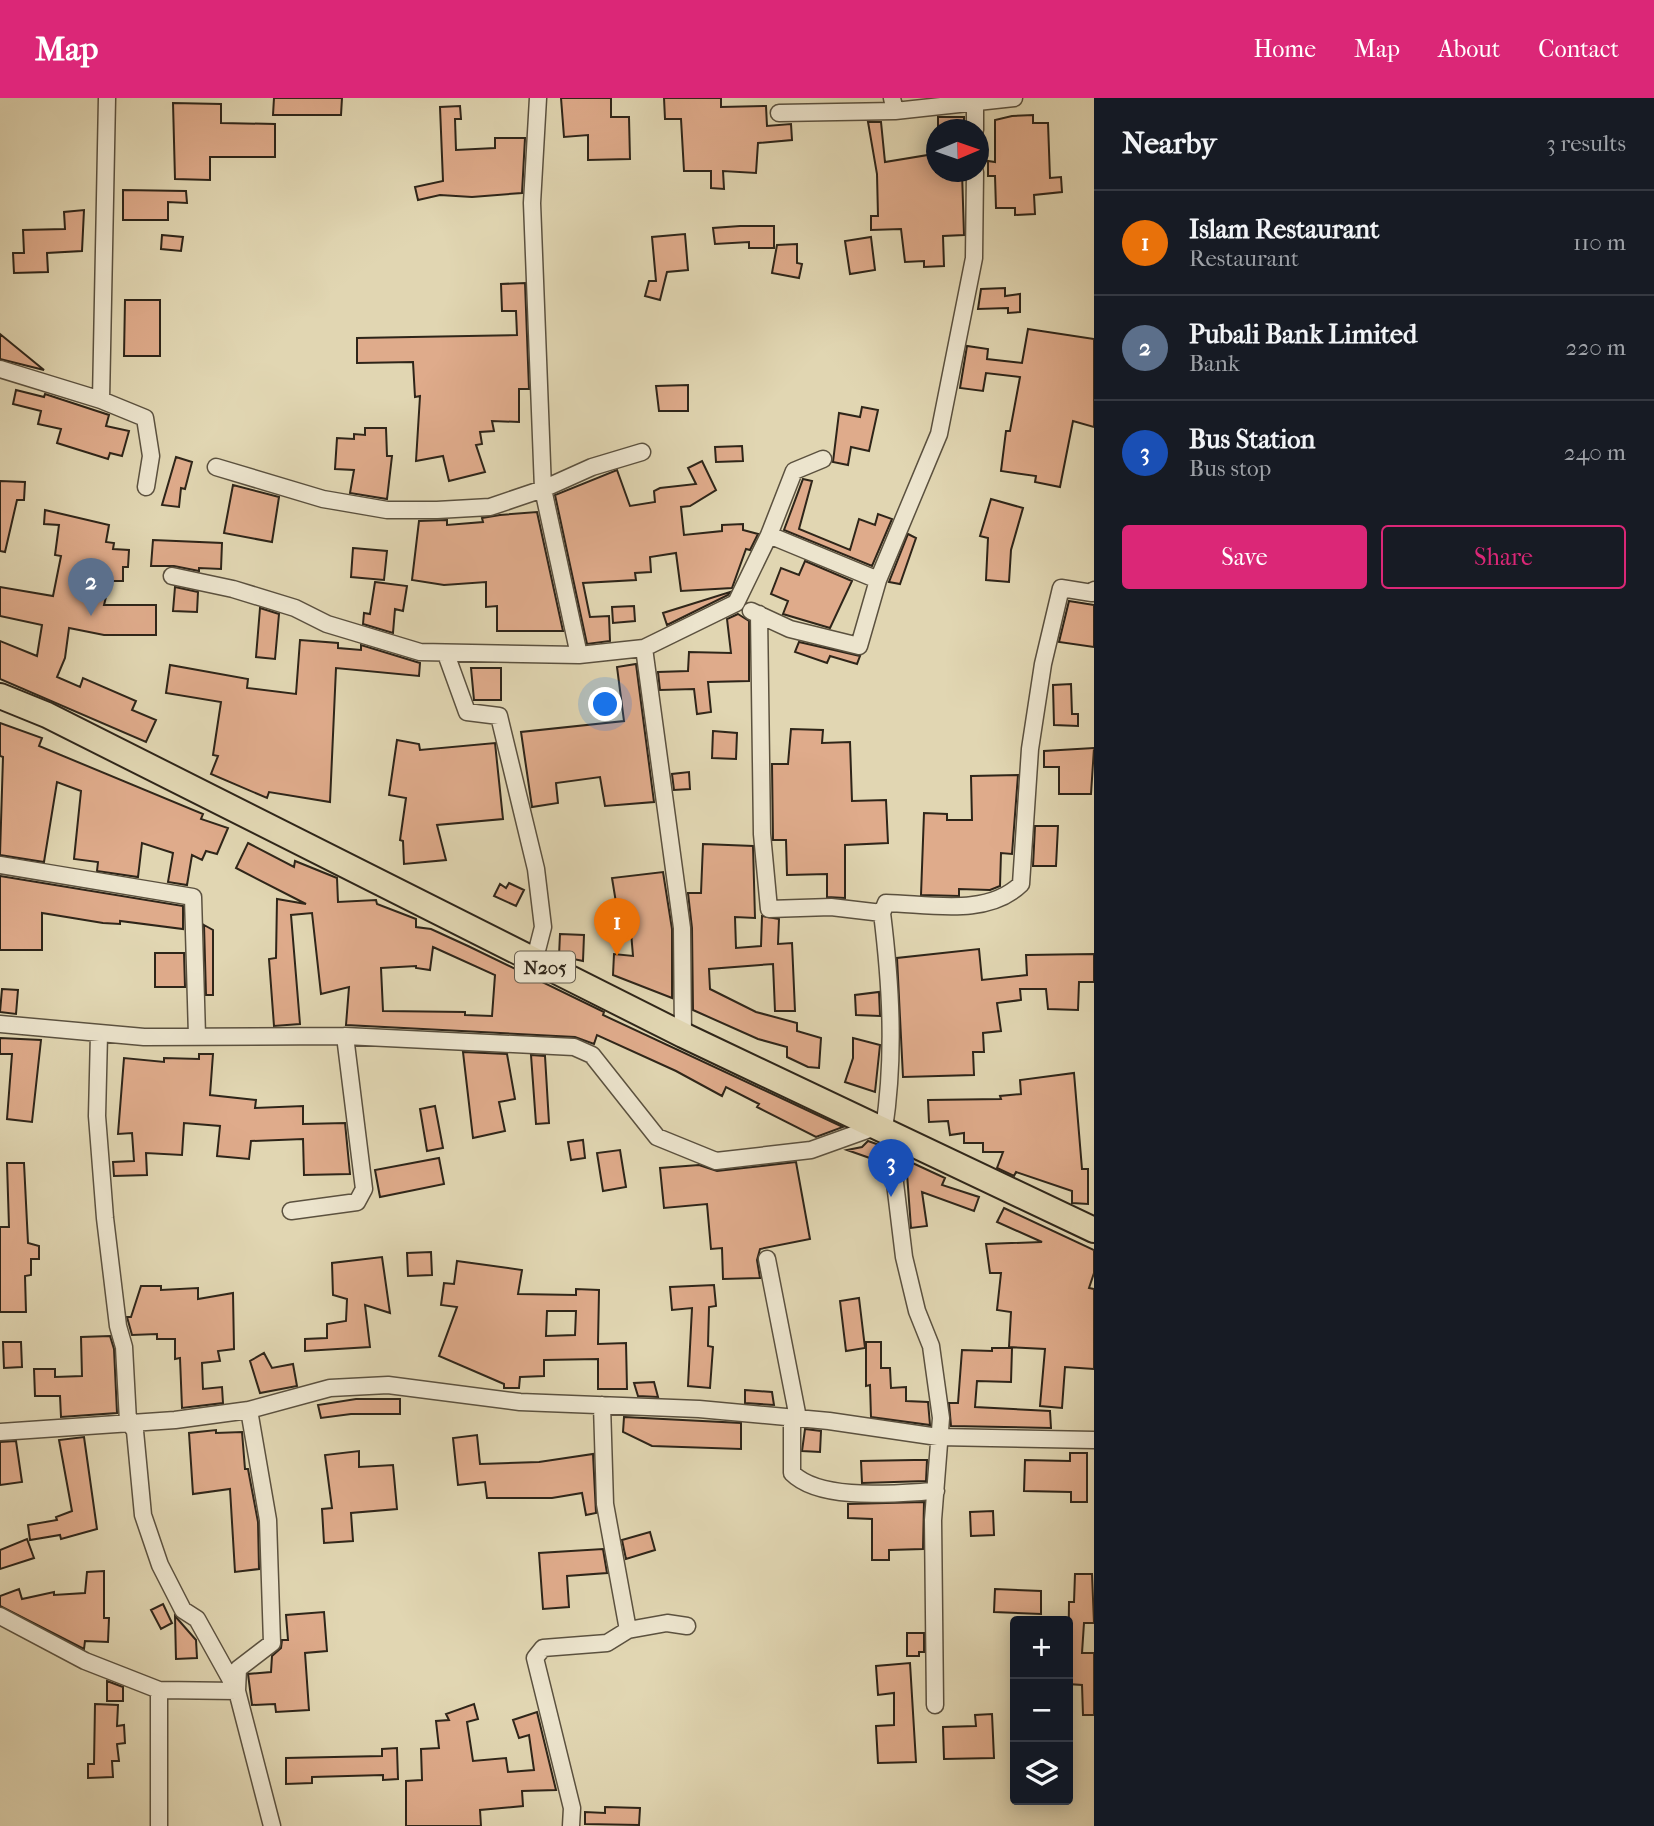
<!DOCTYPE html>
<meta charset="utf-8">
<style>
body{margin:0;font-family:"IM FELL French Canon",serif;background:#242831;color:#f1f3f6}
.controls{position:absolute;right:21px;bottom:21px;display:grid;overflow:hidden;border-radius:7px;box-shadow:0 4px 18px #0003}
.controls button{width:63px;height:63px;display:grid;place-items:center;padding:0;border:0;border-bottom:2px solid #363941;background:#171b24;color:#f1f3f6;font:35px sans-serif}
.compass{position:absolute;left:926px;top:21px;width:63px;height:63px;border-radius:50%;background:#171b24;box-shadow:0 4px 18px #0003;rotate:88deg}
.you{position:absolute;left:606px;top:607px;width:24px;height:24px;margin:-18px;border:5px solid #fff;border-radius:50%;background:#1a73e8;box-shadow:0 0 0 10px #1a73e833}
.badge{display:grid;place-items:center;width:46px;height:46px;border-radius:50%;background:#db2777;color:#fff;font-size:23px;font-weight:700}
.pin{position:absolute;translate:-50% -58px;filter:drop-shadow(0 2px 4px #0008)}
.pin::after{content:'';position:absolute;top:37px;width:24px;height:21px;background:inherit;clip-path:polygon(0 0,100% 0,50% 100%)}
.list{margin:0;padding:0;list-style:none}
h2{display:flex;justify-content:space-between;align-items:center;height:91px;margin:0;padding:0 28px;font-size:30px}
h2 small{font-size:23px;font-weight:400;color:#9ea1a6}
.list li{display:grid;grid-template-columns:46px 1fr auto;gap:21px;align-items:center;box-sizing:border-box;height:105px;padding:0 28px;border-top:2px solid #363941}
.list b{display:block;font-size:26px;white-space:nowrap}
.list p{margin:0;font-size:23px;white-space:nowrap;color:#9ea1a6}
.list em{font-size:23px;font-style:normal;color:#9ea1a6}
.actions{display:flex;gap:14px;padding:21px 28px}
.actions a{flex:1;padding:16px 0;border:2px solid #db2777;border-radius:7px;text-align:center;font-size:24px;color:#db2777}
.actions .main{background:#db2777;color:#fff}
.icon{flex:none;width:38px;height:38px;fill:none;stroke:currentColor;stroke-width:2;stroke-linecap:round;stroke-linejoin:round}
.map{position:relative;flex:none;width:1094px;height:1728px;overflow:hidden}
header{display:flex;align-items:center;gap:42px;box-sizing:border-box;height:98px;padding:0 35px;background:#db2777;color:#fff}
header strong{font-size:33px}
nav{display:flex;gap:38px;margin-inline-start:auto;font-size:24px}
main{display:flex}
aside{flex:1;background:#171b24}
.map>svg:first-child{display:block}
.building{fill:#dfab8b;stroke:#2e2519;stroke-width:2;fill-rule:evenodd}
.lines{fill:none;stroke-linecap:round;stroke-linejoin:round}
.minor-casing{stroke:#5b513f;stroke-width:19}
.trunk-casing{stroke:#2e2519;stroke-width:28}
.minor{stroke:#ece4cd;stroke-width:16}
.trunk{stroke:#e1d6b2;stroke-width:24}
.labels{text-anchor:middle;stroke-width:7;stroke-linejoin:round;paint-order:stroke}
.shield{fill:#ece4cd;stroke:#675e4f;stroke-width:2}
.shield-label{font-size:19px;font-weight:bold;fill:#2e2519}
</style>
<header>
<strong>Map</strong>
<nav><a>Home</a><a>Map</a><a>About</a><a>Contact</a></nav>
</header>
<main>
<div class="map">
<svg width="1094" height="1728" viewBox="0 0 1094 1728">
<rect width="100%" height="100%" fill="#e1d6b2"/>
<filter id="stains"><feTurbulence type="fractalNoise" baseFrequency=".00286" numOctaves="4"/><feColorMatrix values="0 0 0 0 .2 0 0 0 0 .09 0 0 0 0 .02 0 0 0 .5 -.17"/></filter>
<radialGradient id="worn" r=".72"><stop offset=".6" stop-color="#630" stop-opacity="0"/><stop offset="1" stop-color="#630" stop-opacity=".3"/></radialGradient>
<path class="building" d="M274 0H342L341 17H273Z
M561 0H611V19H629L630 61 588 62V37L564 39Z
M664 0H721V9L766 8 767 28 791 26 792 42 758 45 756 75 723 73 724 91 711 90V73H684L681 21H665Z
M173 5 221 6V25L275 26V59H210V82L175 81Z
M460 8 461 21H455L456 52 495 50V40H525L522 95 472 99 440 97 418 102 415 89 443 83 440 9Z
M1033 17V25H1048L1050 80 1061 79 1062 94 1034 97 1035 116 1015 117V110H996L995 78H988V63L995 64V22L1012 18Z
M938 19H964V32H938Z
M868 24H881L885 64 934 56 936 74H943V79L962 74 964 137 943 138 944 168 924 169V163L905 164 901 131 871 132V118H878L877 76Z
M123 92 186 93 187 105 168 104V122H123Z
M84 112 82 153 47 155 48 174 14 175 13 155H24L23 132 65 131 64 114Z
M740 128H774V150H749V144L715 146 713 130Z
M685 136 688 172 667 174 660 202 645 198 649 183H656L652 139Z
M162 137 183 139 181 153 161 151Z
M871 139 875 172 850 176 845 143Z
M797 146V165L802 166 799 180 772 175 777 147Z
M525 185 529 291H519V324L492 323 494 333 480 334 482 346 476 347 485 374 449 383 443 358 416 363 420 298 415 299 413 264 357 265V240L517 237 516 213H502L501 186Z
M1005 190V198L1020 196V214L1008 215V210L978 211 981 191Z
M125 202H160V258H124Z
M1028 231 1094 241V329L1073 323 1060 389 1035 384 1036 378 1001 373 1006 333H1010L1020 279 986 275 983 293 960 290 967 248 988 251 987 261 1022 265Z
M0 236 44 272 0 261Z
M688 287V313H659L656 288Z
M16 292 44 299 45 296 109 317 106 328 129 333 122 358 110 355 108 361 57 345 61 331 38 326 41 313 13 306Z
M862 309 878 312 869 353 851 349 848 367 833 364 839 315 860 319Z
M365 330H386L387 358H392L387 401 350 395 354 372 335 371 337 340 354 341V336L365 337Z
M742 348 743 363 716 364 715 349Z
M176 359 192 364 185 391 181 390 179 409 162 407Z
M702 363 716 392 690 408 681 409 684 437 722 433V427L743 426V432L758 436 750 452 746 451 732 490 681 493 676 455 650 459 651 474 635 475 636 482 583 485 590 519 609 518 610 543 587 546 555 397 617 372 630 408 655 404 654 393 660 390 696 386 688 370Z
M803 381 812 383 799 431 850 452 859 421 875 427 878 416 892 421 872 468 784 432Z
M0 383 25 384 24 402H17L5 454 0 453Z
M233 387 279 399 272 444 224 435Z
M991 401 1023 410 1011 452 1009 484 986 482 988 440 980 438Z
M45 412 109 427 106 444 114 445 113 451 129 452 128 469H123V483H110L104 507H156V537H104L69 530 65 560 57 579 80 589 83 580 136 603 132 612 156 622 146 644 0 581V543L37 558 42 527 0 518V489L53 498 61 458 55 457 59 427 44 426Z
M537 414 563 533H497V508L486 509V484L444 487 412 482 419 423 447 422V427L483 424 482 420 500 417Z
M908 436 916 440 900 486 889 484Z
M153 442 222 445 221 471 199 470V473L174 468H151Z
M353 450 387 453 384 482 351 479Z
M805 463 852 483 830 530 783 516 788 503 771 496 781 470 799 477Z
M375 484 407 488 403 513 395 511 393 535 363 526 364 515 370 516Z
M175 489 198 494 197 514 173 513Z
M730 494 728 497 667 527 663 515Z
M1069 503 1094 507V549L1059 544Z
M634 508 635 523 613 525 612 509Z
M260 510 279 516 275 561 256 559Z
M738 516 749 523V583L708 584 711 614 697 616 694 591 660 592 658 574 688 573 689 554 731 555 727 521Z
M300 542 338 545V550L361 552V547L420 565 419 578 336 570 330 704 269 694 267 700 211 676 218 658 213 657 221 604 166 595 170 567 248 581 247 590 296 596Z
M799 544 860 558 857 566 830 558 827 565 795 554Z
M636 566 654 704 605 708 600 679 556 685 558 705 532 709 521 634 624 623 617 569Z
M471 570H501V602H474Z
M1071 586 1072 616H1078V628L1054 627 1053 587Z
M0 625 42 640 39 648 203 716 201 721 228 730 217 756 206 753 202 762 192 757 187 787 168 784 173 755 142 745 138 779 97 773 98 764 74 761 81 693 57 684 44 764 0 757 3 659 0 658Z
M791 631 823 632 822 645 850 644 852 703 886 702 888 745 845 747V800L827 799V776L787 777 786 742H773L772 666H788Z
M713 633 737 635 736 661 712 660Z
M397 642 419 646 420 652 495 645 503 721 437 727 446 762 404 766 403 743 400 742 406 700 389 697Z
M1094 650 1091 696H1059V669H1044V653Z
M689 674 690 691 674 692 672 676Z
M1018 677 1012 756 1001 755 1000 788 990 792 959 791V798L921 797 924 715 947 716V722H972L971 678Z
M1035 728H1058L1056 768H1033Z
M248 745 294 769 295 763 337 780 338 804 376 802 377 806 416 821V829L431 831 468 848 604 914 603 917 843 1029 816 1039 757 1009 759 1006 726 989 722 998 676 973 597 937 594 946 575 939 346 927 349 889 321 896 312 815 291 817 300 926 274 928 269 861 276 860 277 801 306 806 236 770ZM433 849 495 877 492 918 465 917V914L383 913 381 870 416 868V870L430 872Z
M703 746 753 748 755 820 735 819 736 850 761 848 762 818 779 821 778 846 792 845 795 913H775L773 866 709 871 710 891 756 914 797 925V933L821 940 819 970 808 969 787 959V949L758 941 693 912 692 830 688 795H701Z
M663 774 672 831V900L613 877 614 856 633 858 630 822 619 823 612 780Z
M0 778 183 808V831L120 823V826L103 825 42 815V852H0Z
M509 785 524 792 516 808 494 798 500 786 506 790Z
M204 827 213 832V897H206Z
M560 836 584 837 583 863 559 858Z
M979 851 982 882 1027 877 1026 857 1094 856V884H1079L1078 912 1048 911 1046 891H1020L1021 902 997 905 1001 933 983 935 984 954H973L974 977 903 979 897 860Z
M155 855H184L185 889H155Z
M2 891 18 892 16 916 0 914Z
M879 894 880 918 856 917 855 897Z
M0 940 41 942 32 1024 7 1021 12 956H0Z
M853 940 880 947 875 994 845 984 853 960Z
M463 954 507 956 515 1001 499 1004 505 1033 473 1040Z
M199 956H213L210 997 256 1002 255 1010 303 1008V1026L345 1025 350 1076 304 1077 303 1041 251 1043 249 1061 217 1058 220 1028 184 1025 182 1057 146 1055 147 1077 114 1078 113 1064 134 1063 132 1035 118 1036 124 960 164 964V960L199 961Z
M531 957 545 958 549 1025 536 1026Z
M1074 975 1082 1071H1088V1106L1072 1105V1093L1016 1074 1014 1078 997 1070 1003 1054H983V1045H964V1035L950 1037 948 1023 929 1024 928 1002 1001 1001 1000 998 1021 996 1020 982Z
M435 1008 443 1050 427 1053 420 1011Z
M583 1042 585 1060 571 1062 568 1044Z
M868 1043 885 1049 884 1065 847 1052 862 1049Z
M620 1052 626 1089 603 1093 597 1055Z
M439 1060 444 1086 380 1099 375 1072Z
M906 1062 945 1080 942 1087 979 1099 974 1113 922 1094 927 1128 911 1130Z
M796 1064 810 1141 760 1151 757 1162 760 1180 723 1181 722 1150 711 1151 707 1106 664 1110 660 1070 699 1067 717 1073Z
M7 1065H24L28 1145 39 1148V1161H31V1177L25 1178 26 1214H0V1129H9Z
M1004 1110 1094 1152V1175L1089 1190 1094 1191V1271L1065 1269 1062 1310 1040 1308 1045 1251 1009 1249 1011 1214 997 1212 1001 1175H990L986 1146 1042 1144 997 1124Z
M431 1154 432 1177 408 1178 407 1155Z
M382 1159 390 1215 365 1207 370 1249 305 1253V1241L327 1240V1226L346 1223 347 1201 333 1197 332 1165Z
M457 1163 522 1172 518 1196 576 1197V1191L599 1192 598 1246 626 1245 627 1291H598V1261L544 1262V1278L520 1279 519 1290H504V1286L439 1258 457 1209 441 1207 444 1185 454 1186ZM547 1213H576L575 1237 546 1238Z
M714 1187 716 1208 709 1209 708 1248 713 1249 710 1290 688 1288 692 1210 672 1212 670 1189Z
M141 1188H161V1192L198 1190V1201L233 1195 234 1251 218 1253 220 1263 202 1265 203 1291 222 1289 223 1305 182 1310 180 1260 175 1261V1241H157V1236L132 1237 127 1219H131Z
M859 1200 865 1250 846 1253 840 1203Z
M110 1238 114 1251 117 1315 61 1319 60 1298H35L34 1271H55V1279L82 1278 81 1239Z
M3 1244H21L22 1269 4 1270Z
M866 1244H881V1270H890L891 1290 906 1289V1303L928 1304 930 1327 871 1319 870 1287 866 1288Z
M992 1250H1012L1011 1284 977 1283 975 1309 1050 1313 1051 1330 951 1328 949 1305H958L962 1252 992 1253Z
M264 1255 272 1270 293 1266 297 1288 260 1295 250 1263Z
M654 1284 658 1299 638 1298 634 1285Z
M745 1292 772 1294 774 1307 745 1305Z
M356 1301H400V1316H351L321 1320 318 1307Z
M624 1319 741 1325V1351L652 1348 623 1334Z
M805 1331 821 1333 820 1354 802 1353Z
M216 1332V1335L242 1334 245 1371H248L258 1424 259 1471 235 1474 230 1391 193 1396 189 1335Z
M477 1337 480 1366 539 1364 593 1356 596 1415 586 1417 582 1395 552 1400H487L485 1384 458 1387 453 1340Z
M84 1339 97 1431 61 1441 60 1437 30 1442 28 1427 57 1422 56 1419 72 1413 59 1342Z
M16 1343 22 1384 0 1387V1344Z
M359 1353V1369L393 1367 397 1411 351 1415 353 1443 324 1445 322 1411 332 1410 325 1357Z
M1070 1355H1087V1404H1071V1394L1024 1393 1025 1362 1070 1363Z
M914 1362H927L926 1383 862 1385 861 1363Z
M924 1404 923 1451 889 1452V1462H872V1421L848 1420V1406Z
M993 1413 994 1437 971 1438 970 1414Z
M650 1434 655 1452 626 1461 622 1442Z
M27 1441 34 1460 0 1471V1452Z
M603 1451 607 1475 567 1478 569 1509 543 1511 539 1455Z
M104 1473V1520H109L108 1544 85 1543 84 1551 0 1508V1498L19 1491 22 1501 54 1494V1497L85 1495 87 1474Z
M1075 1476H1092L1094 1525H1084L1082 1555H1094V1617H1083L1082 1587 1068 1586 1069 1504H1074Z
M995 1491 1041 1493V1516L994 1514Z
M163 1506 172 1525 161 1531 151 1512Z
M324 1514 327 1553 305 1555 309 1612 276 1614 275 1606 252 1607 248 1576 271 1574 272 1558 281 1550 282 1542H288L286 1517Z
M175 1518 196 1542 197 1560 176 1561Z
M907 1535H924V1554H919V1558H907Z
M910 1565 916 1664 878 1665 876 1628 894 1627V1595L878 1597 876 1568Z
M107 1583 123 1589V1603H107Z
M95 1606 118 1607 117 1628 124 1627 125 1645 117 1646 119 1663H112L113 1679 88 1680V1666H94Z
M474 1606 478 1621 467 1624 473 1663 506 1660 508 1674 534 1672 529 1637 519 1640 513 1622 537 1614 556 1692 522 1693 523 1708 480 1712 481 1728H406V1683L422 1682 421 1651 439 1650 436 1623 449 1622 446 1616Z
M992 1616 994 1660 944 1661 943 1629 976 1628 975 1617Z
M397 1650 398 1681 383 1682V1677L312 1679V1685L286 1686V1660L382 1658V1651Z
M605 1709 640 1710 639 1727 585 1726V1714L605 1715Z"/>
<g class="lines">
<g class="minor-casing">
<path id="minor" d="M538 0 532 105 543 391 579 557 644 550 682 830 683 937
M892 0 895 13 1014 0
M779 15 895 13
M975 32V6
M0 271 101 302 145 320 151 358 146 389
M101 302 107 0
M216 369 323 401 387 412H437L490 409 543 391 592 369 642 354
M769 437 794 373 823 361
M172 478 233 491 295 510 327 526 420 554 579 557
M751 513 790 531 859 548 878 482
M759 516 762 736 769 811 831 809 882 815
M644 550 736 505 769 437 878 482 939 336 974 160 975 74
M446 556 467 614 499 618 536 771 543 829 534 864
M0 767 193 799 197 938
M0 926 144 939 345 938 574 949 592 957 657 1039 716 1063 811 1052 878 1028
M99 936 97 1018 105 1120 118 1228 124 1249 128 1323 135 1333 143 1417 160 1467 183 1512 197 1521 237 1593 272 1728
M884 1031C895 958 891 888 882 815L886 805C930 806 987 819 1021 786L1030 651 1043 566 1061 490 1092 495 1094 492
M896 1037 895 1085 904 1159 917 1213 931 1248 941 1320 933 1422 935 1607
M291 1113 357 1104 364 1091 345 938
M767 1161 798 1320
M602 1307 605 1406 628 1532
M792 1320V1375C821 1404 897 1395 936 1393
M0 1334 175 1322 249 1312 330 1290 388 1287 520 1304 699 1311 829 1323 938 1339 1094 1342
M0 1518 85 1563 159 1592 237 1593
M159 1592V1728
M237 1592 238 1571 272 1545 268 1422 249 1312
M571 1728 572 1710 535 1560 543 1550 607 1545 628 1532 667 1525 687 1528"/>
</g>
<g class="trunk-casing">
<path id="trunk" d="M0 598 47 617 683 937 1094 1132"/>
</g>
<use href="#minor" class="minor"/>
<use href="#trunk" class="trunk"/>
</g>
<g class="labels">
<rect class="shield" x="515" y="853.5" width="60" height="31" rx="5"/>
<g class="shield-label">
<text x="545" y="876">N205</text>
</g>
</g>
<rect width="100%" height="100%" filter="url(#stains)"/>
<rect width="100%" height="100%" fill="url(#worn)"/>
</svg>
<div class="controls">
<button>+</button>
<button>−</button>
<button><svg class="icon" aria-label="layers" viewBox="0 0 24 24"><path d="M12 4l9 5-9 5-9-5zM3 14l9 5 9-5"/></svg></button>
</div>
<svg class="compass" viewBox="-18 -18 36 36"><path d="M0-13l5 13h-10z" fill="#e53935"/><path d="M0 13l5-13h-10z" fill="#9ea1a6"/></svg>
<div class="you"></div>
<div class="pin badge" style="left:617px;top:858px;background:#e8710a">1</div>
<div class="pin badge" style="left:91px;top:518px;background:#5c6f8a">2</div>
<div class="pin badge" style="left:891px;top:1099px;background:#1a4fb4">3</div>
</div>
<aside>
<h2>Nearby<small>3 results</small></h2>
<ul class="list">
<li><span class="badge" style="background:#e8710a">1</span><div><b>Islam Restaurant</b><p>Restaurant</p></div><em>110 m</em></li>
<li><span class="badge" style="background:#5c6f8a">2</span><div><b>Pubali Bank Limited</b><p>Bank</p></div><em>220 m</em></li>
<li><span class="badge" style="background:#1a4fb4">3</span><div><b>Bus Station</b><p>Bus stop</p></div><em>240 m</em></li>
</ul>
<div class="actions"><a class="main">Save</a><a>Share</a></div>
</aside>
</main>
